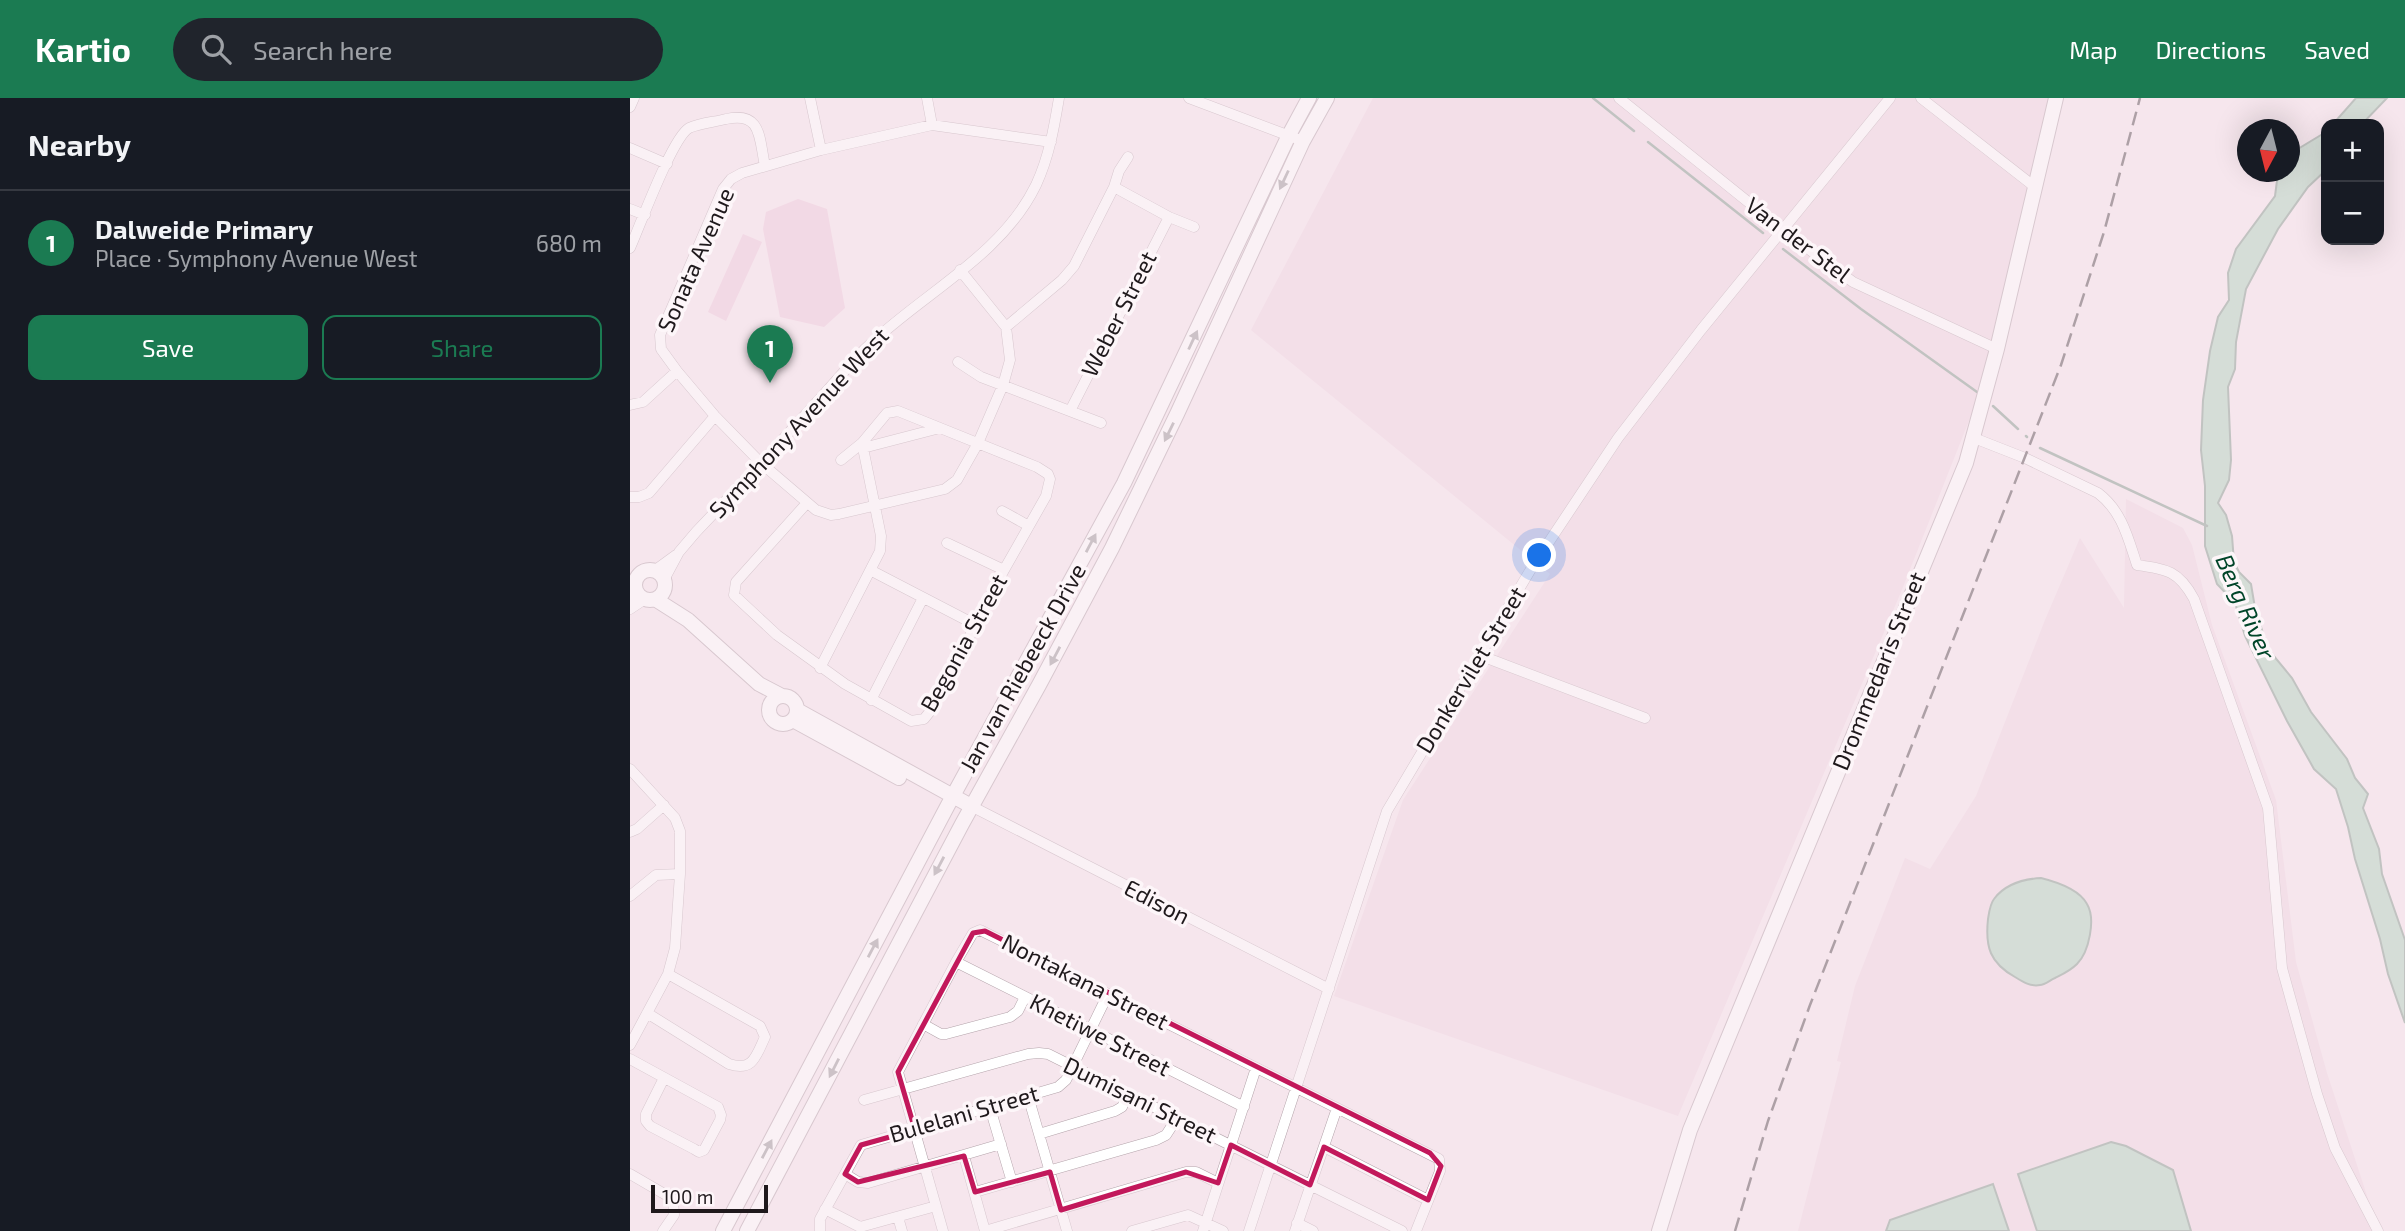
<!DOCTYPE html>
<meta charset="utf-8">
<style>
body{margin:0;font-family:"Exo 2",sans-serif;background:#20242c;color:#f1f3f6}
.controls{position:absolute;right:21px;top:21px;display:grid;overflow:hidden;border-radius:14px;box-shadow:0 7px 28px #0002}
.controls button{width:63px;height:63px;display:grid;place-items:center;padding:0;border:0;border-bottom:2px solid #363941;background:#171b24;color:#f1f3f6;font:35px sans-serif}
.compass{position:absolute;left:1607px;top:21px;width:63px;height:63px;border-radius:50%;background:#171b24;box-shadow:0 7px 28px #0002;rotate:187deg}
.scale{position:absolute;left:21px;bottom:18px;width:117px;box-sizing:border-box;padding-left:7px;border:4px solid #1f191c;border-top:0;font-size:19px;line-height:24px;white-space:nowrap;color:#1f191c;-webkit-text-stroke:5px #fdf6f9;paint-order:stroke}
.you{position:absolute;left:910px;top:458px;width:24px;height:24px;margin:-18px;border:5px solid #fff;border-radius:50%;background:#1a73e8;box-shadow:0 0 0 10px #1a73e833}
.badge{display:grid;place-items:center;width:46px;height:46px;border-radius:50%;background:#1b7b52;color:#fff;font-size:23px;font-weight:700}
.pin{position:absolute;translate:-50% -58px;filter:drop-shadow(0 2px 4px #0008)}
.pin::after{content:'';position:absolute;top:37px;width:24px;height:21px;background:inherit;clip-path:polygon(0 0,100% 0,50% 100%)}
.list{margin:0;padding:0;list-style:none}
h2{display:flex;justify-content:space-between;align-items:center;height:91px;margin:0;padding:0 28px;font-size:30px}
h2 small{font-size:23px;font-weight:400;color:#9ea1a6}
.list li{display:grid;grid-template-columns:46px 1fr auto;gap:21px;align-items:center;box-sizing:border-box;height:105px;padding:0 28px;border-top:2px solid #363941}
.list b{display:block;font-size:26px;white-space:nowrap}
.list p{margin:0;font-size:23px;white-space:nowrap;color:#9ea1a6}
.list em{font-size:23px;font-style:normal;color:#9ea1a6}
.actions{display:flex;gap:14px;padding:21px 28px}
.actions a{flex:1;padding:16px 0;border:2px solid #1b7b52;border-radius:14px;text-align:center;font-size:24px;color:#1b7b52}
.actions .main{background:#1b7b52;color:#fff}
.icon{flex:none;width:38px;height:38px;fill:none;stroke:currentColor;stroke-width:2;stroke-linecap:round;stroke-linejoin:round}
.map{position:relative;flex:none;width:1775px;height:1133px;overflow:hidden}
header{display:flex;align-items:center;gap:42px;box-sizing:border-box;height:98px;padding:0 35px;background:#1b7b52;color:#fff}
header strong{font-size:33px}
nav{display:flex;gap:38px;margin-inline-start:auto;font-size:24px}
.search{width:490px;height:63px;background:#20242c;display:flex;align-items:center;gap:18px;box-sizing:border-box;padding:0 24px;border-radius:38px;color:#9ea1a6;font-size:26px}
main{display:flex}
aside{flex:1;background:#171b24}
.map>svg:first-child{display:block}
.built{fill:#efd7e2}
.green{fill:#eecadb}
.water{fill:#add2bd;stroke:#829a8d;stroke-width:2}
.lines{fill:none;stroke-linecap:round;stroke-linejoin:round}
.stream{stroke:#829a8d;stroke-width:2.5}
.street-casing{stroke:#b4a4ab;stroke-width:11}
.secondary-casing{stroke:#b4a4ab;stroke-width:16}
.street{stroke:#fff;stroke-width:10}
.secondary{stroke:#fff;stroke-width:14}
.rail{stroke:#564d51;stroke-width:2.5;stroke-dasharray:14 7;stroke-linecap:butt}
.oneway{fill:#9a9899}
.marked{fill:none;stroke:#c2185b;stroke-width:5;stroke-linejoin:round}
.labels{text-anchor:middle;stroke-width:7;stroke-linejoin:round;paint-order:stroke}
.street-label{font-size:23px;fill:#1f191c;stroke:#fdf6f9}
.water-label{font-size:24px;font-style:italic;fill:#004529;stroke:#fdf6f9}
</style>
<header>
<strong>Kartio</strong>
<div class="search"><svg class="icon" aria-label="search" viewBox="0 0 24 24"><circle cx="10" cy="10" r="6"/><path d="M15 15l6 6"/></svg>Search here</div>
<nav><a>Map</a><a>Directions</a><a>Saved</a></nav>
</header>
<main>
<aside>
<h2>Nearby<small></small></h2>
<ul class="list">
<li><span class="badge">1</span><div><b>Dalweide Primary</b><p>Place · Symphony Avenue West</p></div><em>680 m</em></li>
</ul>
<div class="actions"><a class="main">Save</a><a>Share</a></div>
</aside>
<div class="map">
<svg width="1775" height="1133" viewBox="0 0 1775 1133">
<rect width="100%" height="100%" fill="#f6e6ed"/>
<path class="built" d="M743 0H1425L1346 305 1271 494 1048 1018 704 898 773 702 920 476 621 232Z
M1496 401 1553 430 1562 447 1582 527 1646 702 1666 864 1697 975 1740 1107 1752 1133H1168L1211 964 1207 963 1225 888 1275 760 1300 771 1346 698 1415 522 1450 440 1494 510Z"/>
<path class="green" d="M168 101 197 111 215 210 194 229 150 219 133 131 136 114Z
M113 136 132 144 96 223 78 214Z"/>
<path class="water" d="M1726 0H1757L1732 26H1703Z
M1696 34V72L1678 89 1648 131 1616 191 1606 244 1605 271 1598 289 1601 362 1599 382 1588 405 1596 417 1602 438 1604 464 1609 474 1621 486 1625 510 1638 551 1662 580 1681 614 1717 661 1725 680 1738 696 1733 710 1749 751 1752 776 1775 842V925L1758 876 1750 841 1725 761 1718 729 1706 691 1684 671 1657 623 1615 538 1605 505 1587 486 1575 448V388L1571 352 1573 302 1580 253 1588 219 1599 202 1598 175 1606 151 1645 98 1648 75 1660 74V59L1663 54Z
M1411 780C1427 784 1449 791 1457 806 1466 821 1459 854 1447 866 1440 873 1433 876 1425 880 1420 882 1415 887 1410 887 1401 889 1393 884 1385 879 1360 865 1355 849 1358 821 1359 815 1360 806 1364 801 1375 786 1394 781 1411 780Z
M1481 1044 1496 1048 1543 1072 1561 1133H1407L1388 1076Z
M1363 1086 1379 1133H1256L1260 1122Z"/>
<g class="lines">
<path class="stream" d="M963 0 1004 33
M1018 44 1133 135
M1153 151 1231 211 1347 294
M1363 308 1388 331
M1396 338 1397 339
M1410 350 1577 428"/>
<g class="street-casing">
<path id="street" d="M180 0 191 52
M297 0 302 27
M559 0 673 43
M989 0 1153 132 1223 184 1367 251
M1291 0 1405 89
M0 9 4 0
M0 50 37 66
M484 89 539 119 564 129
M0 111 15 117
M0 150C10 128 42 40 59 30 70 25 85 24 96 21 132 13 129 40 135 68
M330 172 376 229 380 262 373 287 348 345 327 382 315 391 209 416 201 417 186 412 131 365 85 318 47 273 31 251 30 237 93 91 101 81 112 75 191 52 302 27 421 44
M376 229 432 182 444 168 484 89 489 73 498 59
M328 264 351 279 471 325
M0 307 13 304 47 273
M440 313 539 119
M1344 340 1395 360 1468 395C1492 413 1498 440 1507 467 1537 471 1549 473 1564 501L1638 710 1652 870 1687 996 1705 1050 1748 1133
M233 350 310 330
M0 399H9L19 395 85 318
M176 406 106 484 104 497 147 537 215 586 281 623 294 621 302 611 374 472 416 398 420 381 418 376 407 369 268 313 257 315 232 345 211 362
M372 413 399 428
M317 445 374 472
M24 473 46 457
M242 473 346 527
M34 482 49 454 66 434C106 392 146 349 185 306 202 288 218 268 235 251 291 196 371 159 406 87 419 59 424 30 429 0
M0 501 6 491
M0 511 15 501
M849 557 1015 620
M190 570 250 453 251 438 232 345
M241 602 293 500
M0 671 45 720 50 733V776L45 850 38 876 0 947
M341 708 699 891
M0 734 7 731 34 707
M0 798 26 777 50 776
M326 864 614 1009
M17 915 99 966C123 974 126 958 135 939L130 928 38 876
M293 926 311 936H316L380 919 388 913 395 899
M0 961 88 1009 91 1017 90 1022 74 1052 69 1054 64 1051 20 1028 16 1023V1016L34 980
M398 998 437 1133
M234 1002 398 956 409 955 418 956 772 1133
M360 1010 382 1084
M409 1036 485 1013 492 1009 498 996
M694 1049 798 1102
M334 1058 355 1133
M0 1076 43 1101 44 1117 33 1133
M215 1076 228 1084 238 1085 371 1046
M345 1094 526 1042 536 1037 547 1020
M195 1111 230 1129 306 1108
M268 1119 272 1133
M667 1125 683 1133
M190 1133V1121L231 1047 428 989 436 982 478 896
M313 1133 268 974 326 864 343 835 350 832 809 1061 810 1073 786 1133
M355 1133 556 1074H566L588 1085
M502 1133 558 1117 593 1133
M573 1133 626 970
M619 1133 757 713 901 471 988 340 1071 232 1260 0
M665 1133 707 1010"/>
</g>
<g class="secondary-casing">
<path id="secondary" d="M5 487a15 15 0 1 1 30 0a15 15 0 1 1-30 0Z
M25 501 58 522 129 586 152 598
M139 612a14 14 0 1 1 28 0a14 14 0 1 1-28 0Z
M167 612 341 708
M163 622 269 680
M93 1133 318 707 494 385 659 37 679 0
M117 1133 332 726 409 587 482 450 547 316 673 43 697 0
M1029 1133 1060 1032 1336 365 1367 251 1426 0"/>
</g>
<use href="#street" class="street"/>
<use href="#secondary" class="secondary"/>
<path class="rail" d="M1105 1133 1138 1023 1180 907 1431 267 1474 134 1510 0"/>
</g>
<defs><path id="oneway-solid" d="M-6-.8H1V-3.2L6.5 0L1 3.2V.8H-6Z" transform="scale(1.75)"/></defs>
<g class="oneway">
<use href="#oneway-solid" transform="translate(654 82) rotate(115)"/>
<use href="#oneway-solid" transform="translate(563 242) rotate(-65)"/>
<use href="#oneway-solid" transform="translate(539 334) rotate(116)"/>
<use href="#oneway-solid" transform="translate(461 445) rotate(-62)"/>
<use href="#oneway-solid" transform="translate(425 558) rotate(118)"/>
<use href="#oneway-solid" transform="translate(309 768) rotate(118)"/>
<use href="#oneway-solid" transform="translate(243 850) rotate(-62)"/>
<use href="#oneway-solid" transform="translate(204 970) rotate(117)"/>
<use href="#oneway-solid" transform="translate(137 1051) rotate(-62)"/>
</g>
<path d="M0 0H1775V1133H0ZM355 833 800 1055 811 1068 798 1102 694 1049 680 1087 601 1047 588 1085 556 1074 431 1112 420 1074 345 1094 334 1058 228 1084 215 1076 231 1047 285 1032 268 974 343 835Z" fill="#f6e6ed" fill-opacity=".55" fill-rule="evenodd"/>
<path class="marked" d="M355 833 800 1055 811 1068 798 1102 694 1049 680 1087 601 1047 588 1085 556 1074 431 1112 420 1074 345 1094 334 1058 228 1084 215 1076 231 1047 285 1032 268 974 343 835Z"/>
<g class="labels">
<g class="street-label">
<text transform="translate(1168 142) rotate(37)" y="8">Van der Stel</text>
<text transform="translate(66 162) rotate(-66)" y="8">Sonata Avenue</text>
<text transform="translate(489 216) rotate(-63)" y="8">Weber Street</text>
<text transform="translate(169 325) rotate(-47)" y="8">Symphony Avenue West</text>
<text transform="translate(334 545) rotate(-61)" y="8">Begonia Street</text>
<text transform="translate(393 570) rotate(-61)" y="8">Jan van Riebeeck Drive</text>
<text transform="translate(841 572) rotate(-59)" y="8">Donkervilet Street</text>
<text transform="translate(1249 573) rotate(-68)" y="8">Drommedaris Street</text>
<text transform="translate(527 804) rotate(27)" y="8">Edison</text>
<text transform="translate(455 884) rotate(27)" y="8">Nontakana Street</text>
<text transform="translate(470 937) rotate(27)" y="8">Khetiwe Street</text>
<text transform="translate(510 1002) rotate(26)" y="8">Dumisani Street</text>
<text transform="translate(334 1016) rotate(-16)" y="8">Bulelani Street</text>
</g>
<g class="water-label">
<text transform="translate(1615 509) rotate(66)" y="8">Berg River</text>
</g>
</g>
</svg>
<div class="controls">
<button>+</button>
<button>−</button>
</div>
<svg class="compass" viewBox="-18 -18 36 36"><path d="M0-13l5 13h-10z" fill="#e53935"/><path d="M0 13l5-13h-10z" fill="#9ea1a6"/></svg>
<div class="scale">100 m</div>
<div class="you"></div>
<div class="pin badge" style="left:140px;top:285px">1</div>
</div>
</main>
